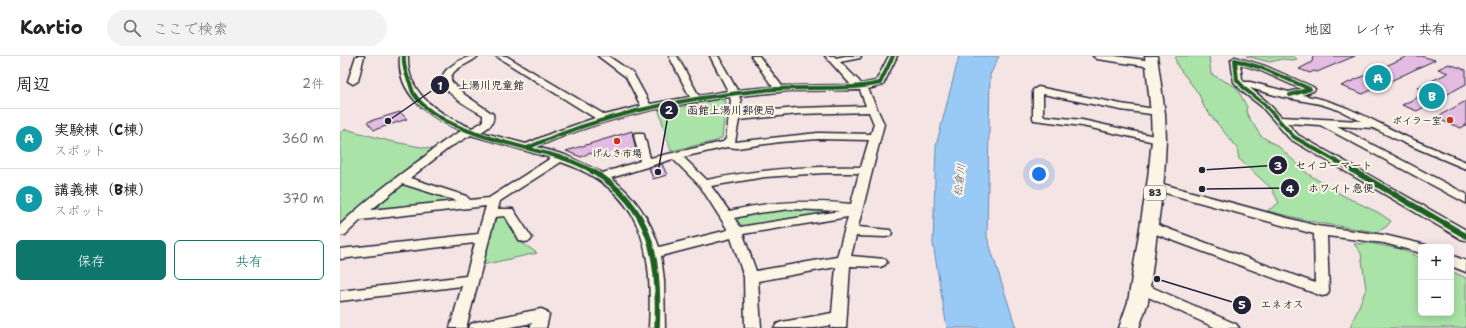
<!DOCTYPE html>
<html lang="ja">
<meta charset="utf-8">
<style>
body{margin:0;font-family:"Shantell Sans","Klee One",sans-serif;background:#f2f2f2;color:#222}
.controls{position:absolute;right:12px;bottom:12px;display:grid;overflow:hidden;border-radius:6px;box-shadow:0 2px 10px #0003}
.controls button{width:36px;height:36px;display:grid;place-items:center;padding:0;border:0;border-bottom:1px solid #e0e0e0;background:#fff;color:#222;font:20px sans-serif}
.you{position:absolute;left:699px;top:118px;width:14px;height:14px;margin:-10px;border:3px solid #fff;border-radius:50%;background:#1a73e8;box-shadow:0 0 0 6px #1a73e833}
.badge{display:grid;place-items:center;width:26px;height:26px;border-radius:50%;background:#0f766e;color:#fff;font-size:13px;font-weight:700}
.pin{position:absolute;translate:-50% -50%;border:2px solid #fff;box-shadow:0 1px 4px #0006}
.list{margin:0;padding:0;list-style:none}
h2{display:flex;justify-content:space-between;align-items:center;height:52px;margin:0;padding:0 16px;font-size:17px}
h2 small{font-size:13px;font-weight:400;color:#767676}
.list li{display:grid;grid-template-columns:26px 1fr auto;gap:12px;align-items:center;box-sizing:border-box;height:60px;padding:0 16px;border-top:1px solid #e0e0e0}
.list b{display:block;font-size:15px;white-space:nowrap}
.list p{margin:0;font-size:13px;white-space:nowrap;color:#767676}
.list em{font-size:13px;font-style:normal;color:#767676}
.actions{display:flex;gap:8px;padding:12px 16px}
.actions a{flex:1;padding:9px 0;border:1px solid #0f766e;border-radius:6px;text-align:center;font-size:14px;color:#0f766e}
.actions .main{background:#0f766e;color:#fff}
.icon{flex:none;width:22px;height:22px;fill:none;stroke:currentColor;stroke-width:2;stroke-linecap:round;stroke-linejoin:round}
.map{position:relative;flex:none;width:1126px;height:272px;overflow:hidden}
header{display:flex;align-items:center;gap:24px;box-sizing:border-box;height:56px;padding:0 20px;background:#fff;border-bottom:1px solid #e0e0e0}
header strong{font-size:19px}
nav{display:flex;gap:22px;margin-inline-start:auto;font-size:14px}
.search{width:280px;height:36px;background:#f2f2f2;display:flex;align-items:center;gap:10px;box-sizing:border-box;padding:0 14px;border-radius:22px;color:#767676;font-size:15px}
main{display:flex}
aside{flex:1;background:#fff}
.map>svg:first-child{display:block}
.green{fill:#aae3a7;stroke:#668271}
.water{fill:#99caf6;stroke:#6987ab}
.building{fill:#e4bbe2;stroke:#22223b}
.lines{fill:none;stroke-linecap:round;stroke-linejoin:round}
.minor-casing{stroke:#22223b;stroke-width:3}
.major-casing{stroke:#22223b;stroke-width:3}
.minor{fill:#fcf5e5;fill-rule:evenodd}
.major{fill:#fcf5e5;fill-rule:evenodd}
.cycleway-far1-casing{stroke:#fcf5e5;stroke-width:6}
.cycleway-casing{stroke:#fcf5e5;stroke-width:8}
.cycleway-far1{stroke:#1b5e20;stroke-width:4}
.cycleway{stroke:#1b5e20;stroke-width:5.5}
.poi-dot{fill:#c8321e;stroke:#fcf5e5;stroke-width:1.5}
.labels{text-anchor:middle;stroke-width:4;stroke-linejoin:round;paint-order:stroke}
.shield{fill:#fcf5e5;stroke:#63616e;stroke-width:1}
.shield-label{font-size:9px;font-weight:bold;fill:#22223b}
.poi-label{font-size:10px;font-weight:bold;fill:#22223b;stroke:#fcf5e5;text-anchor:end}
.water-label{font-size:11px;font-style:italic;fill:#465473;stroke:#fcf5e5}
.leader{fill:none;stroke:#22223b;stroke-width:1.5}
.callout-dot{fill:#22223b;stroke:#fcf5e5;stroke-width:1.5}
.mark-label{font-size:12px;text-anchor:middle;font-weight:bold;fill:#fff}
.callout-label{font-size:11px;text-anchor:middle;font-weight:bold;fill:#22223b;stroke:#fcf5e5;stroke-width:4;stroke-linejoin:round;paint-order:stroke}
</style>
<header>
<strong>Kartio</strong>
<div class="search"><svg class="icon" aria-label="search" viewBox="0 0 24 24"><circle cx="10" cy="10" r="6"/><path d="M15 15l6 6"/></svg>ここで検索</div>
<nav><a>地図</a><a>レイヤ</a><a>共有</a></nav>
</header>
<main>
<aside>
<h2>周辺<small>2件</small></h2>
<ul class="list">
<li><span class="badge" style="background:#0f9aa8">A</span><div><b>実験棟（C棟）</b><p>スポット</p></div><em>360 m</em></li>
<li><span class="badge" style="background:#0f9aa8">B</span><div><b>講義棟（B棟）</b><p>スポット</p></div><em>370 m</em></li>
</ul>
<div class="actions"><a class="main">保存</a><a>共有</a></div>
</aside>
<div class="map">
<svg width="1126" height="272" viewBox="0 0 1126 272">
<rect width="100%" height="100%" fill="#f5e4e4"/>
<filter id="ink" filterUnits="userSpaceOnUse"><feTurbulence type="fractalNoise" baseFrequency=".025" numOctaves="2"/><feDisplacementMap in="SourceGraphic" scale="8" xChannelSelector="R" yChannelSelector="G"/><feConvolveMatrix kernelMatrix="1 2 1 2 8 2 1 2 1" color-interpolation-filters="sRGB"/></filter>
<g filter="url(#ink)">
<path class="green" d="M837 0H869L871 18 896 31 907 51 906 55 908 60 921 80 939 91 968 118 1002 139 1039 157 1051 165 1046 171 1037 176 979 167 927 155 939 147 932 133 899 103 897 92 864 51 859 38 838 11 835 2Z
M906 0H952L957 3 953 4 942 3 930 6Z
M380 43 386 45 382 82 376 85 331 95 319 55Z
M6 73 49 85 97 94 46 129 0 171V77Z
M61 127 117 145 115 147 27 156Z
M453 153H500V156L403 171 397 164C409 153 438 154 453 153Z
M156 159 166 160 179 185 197 197 142 209Z
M1029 187 1060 193 1081 202V257H1111V215L1126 222V272H1010L1026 233 1021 197 1014 188Z"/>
<path class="water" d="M619 0H659L650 19 647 181 676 272H607L593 188 596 90Z"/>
<path class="building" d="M973 0H1015L977 16 974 15 970 17 959 13 972 6Z
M1068 0H1081L1095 4 1023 38 1001 30Z
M1109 8 1126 14V28L1077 55 1062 49 1088 36 1077 32 1108 17 1098 13Z
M1126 45V69L1121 72 1095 62Z
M60 56 67 63 34 74 27 66Z
M292 75 296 95 272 101 264 99 260 100 249 97 241 101 226 95Z
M322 108 327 119 313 123 309 112Z"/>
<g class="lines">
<g class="minor-casing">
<path id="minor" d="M16 0H24L18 25 13 28 8 25Z
M60 0H68C66 39 101 59 132 72L143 66V59C129 51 85 29 110 11 119 4 127 0 138 0 130 9 110 11 111 25L125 39 153 58C155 67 149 72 141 76L186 88 212 77 255 62 156 0H166L265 59 301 50 286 21 258 0H268L293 17 310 48 350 41 329 0H337L359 40 388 35 370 0H378L397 34 433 31 411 0H419L442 30 511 29 485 0H494L496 2 505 0H521L520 2 500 6 519 25 521 28 536 25 549 0H557L543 29 528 33 544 68 518 171 550 174 552 177 550 180 545 181 516 180 511 200 545 203 547 206 545 209 540 211 510 210 506 272H490L491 269 475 272H434L437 268 442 266 492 257 496 211 418 225 421 272H405L404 221 391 182 321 200 324 224 325 272H309C313 194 304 134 221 106L160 145 158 153H173L192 182 190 185 185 186 180 185 165 160 155 161 126 272H110L122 230 0 245V235L126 220 135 187 0 203V193L138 178 146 150 21 164 5 179 0 180V169C26 144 55 122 84 101 95 92 108 81 122 75 91 62 56 39 60 0ZM520 34 526 50 458 52 399 57 401 45 399 40 448 35ZM390 41 391 45 386 83 383 86 310 102 304 79 303 77H295L294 79 300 105 263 117 225 99 197 91C259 63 323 49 390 41ZM529 56 534 68 531 78 478 77 395 86 399 64 458 58ZM131 79 211 102 149 142 130 144 126 140 70 122 110 91ZM478 83 529 84 521 111C469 110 418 113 367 124L343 101 387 91 397 92 440 86ZM333 103 360 130 388 174 319 191C310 163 295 140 271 122ZM484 117H519L511 148C470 144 430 145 389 155L371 130 425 121ZM63 128 117 145 31 154ZM451 153 500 155 400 171 394 162 418 157ZM508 161 497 201 416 215 403 178Z
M753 0H775L812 5 816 8 812 11 757 3Z
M895 1 925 10 973 31 975 33 973 35 962 39C1004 46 1031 64 1069 82 1088 90 1107 98 1126 106V113L1062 86 1033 72 997 70 1126 138V147L980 69 947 67 958 79 1126 174V184L1121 183 950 83 921 50 903 36 894 26 891 4ZM900 8 919 14 961 33 949 36 910 26H904L902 23ZM910 32 942 41 980 48 999 54 1021 65 941 61 927 46Z
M698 31 781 48 822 54 823 56 818 59 781 54 703 38V60L742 64 819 81 824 84 819 87 742 70 694 64 693 62V34Z
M815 126 977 170 1044 179 1086 189 1087 191H1081V197L1044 187 987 180 989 235 987 239 982 240 805 174 804 171 805 168 810 167 815 168 975 227 974 178 811 133 809 130 811 127Z
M1111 199 1126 205V216L1111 210Z
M800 226 896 268 899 272H876L795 235 793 231 795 227Z
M201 253 206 255 209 259 206 272H190L192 267 166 272H128L131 268 136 266Z"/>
</g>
<g class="major-casing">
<path id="major" d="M805 0H817L825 58 826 84 824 122 808 246 799 272H779L788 246 808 122 812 84 811 58Z"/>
</g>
<use href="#minor" class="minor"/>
<use href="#major" class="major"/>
<g class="cycleway-far1-casing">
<path id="cycleway-far1" d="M64 0C63 9 66 18 70 27 71 30 72 35 74 38 97 74 170 87 209 98 224 102 240 108 254 116
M950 39 970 33 922 12 895 4 897 24 906 34 924 48 954 81 1015 116
M187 92C266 56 351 40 437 33 472 30 506 35 540 27L553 0"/>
</g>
<g class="cycleway-casing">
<path id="cycleway" d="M252 115C314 150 320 207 317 272
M1014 115 1126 180"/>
</g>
<use href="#cycleway-far1" class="cycleway-far1"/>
<use href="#cycleway" class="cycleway"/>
</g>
</g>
<g class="poi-dot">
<circle cx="1110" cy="64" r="4"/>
<circle cx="277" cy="85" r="4"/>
</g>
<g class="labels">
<rect class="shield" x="804" y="130" width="22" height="14" rx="3"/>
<g class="shield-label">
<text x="815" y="140">83</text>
</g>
<g class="poi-label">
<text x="1102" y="68">ボイラー室</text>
<text x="277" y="101" text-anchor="middle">げんき市場</text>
</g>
<g class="water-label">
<text transform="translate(619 124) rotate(-83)" y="4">松倉川</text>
</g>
</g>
<path class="leader" d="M48 65L100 29M318 116L329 54M862 114L938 109M862 133L950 132M817 223L902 249"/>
<g class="callout-dot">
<circle cx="48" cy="65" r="4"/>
<circle cx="318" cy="116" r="4"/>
<circle cx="862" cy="114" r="4"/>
<circle cx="862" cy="133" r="4"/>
<circle cx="817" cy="223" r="4"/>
<circle cx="100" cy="29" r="10"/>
<circle cx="329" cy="54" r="10"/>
<circle cx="938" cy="109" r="10"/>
<circle cx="950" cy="132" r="10"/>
<circle cx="902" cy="249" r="10"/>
</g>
<g class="mark-label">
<text x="100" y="34">1</text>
<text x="329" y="58">2</text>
<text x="938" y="114">3</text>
<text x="950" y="137">4</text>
<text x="902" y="253">5</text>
</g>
<g class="callout-label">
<text x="151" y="33">上湯川児童館</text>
<text x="391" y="58">函館上湯川郵便局</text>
<text x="994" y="113">セイコーマート</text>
<text x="1001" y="136">ホワイト急便</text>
<text x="942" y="252">エネオス</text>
</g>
</svg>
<div class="controls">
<button>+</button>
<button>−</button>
</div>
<div class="you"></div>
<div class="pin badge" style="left:1038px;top:22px;background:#0f9aa8">A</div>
<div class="pin badge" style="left:1092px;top:40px;background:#0f9aa8">B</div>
</div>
</main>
